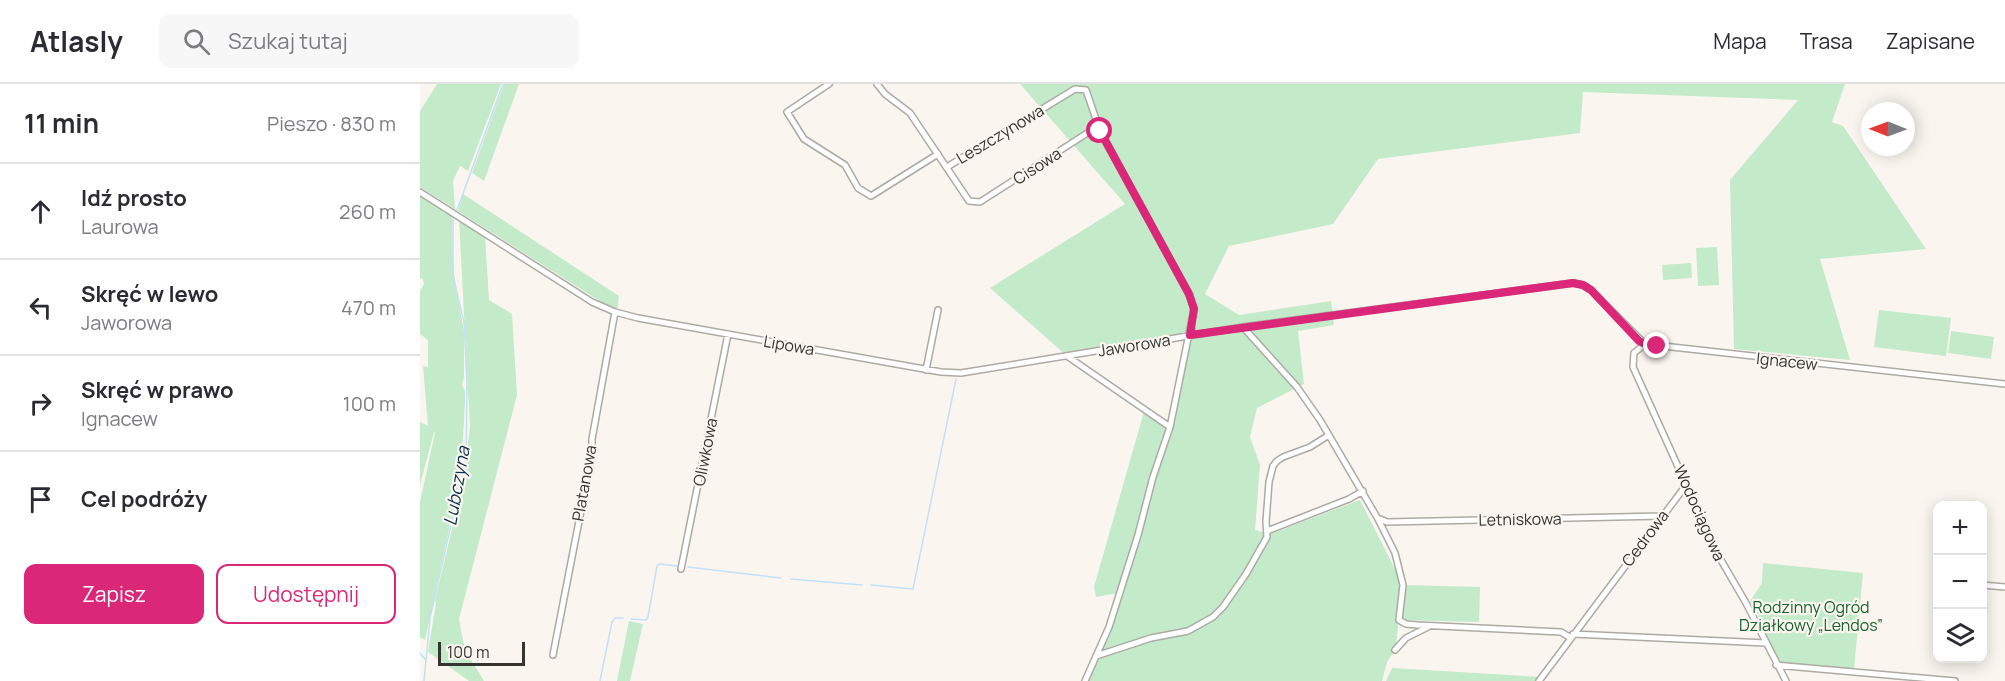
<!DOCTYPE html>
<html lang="pl">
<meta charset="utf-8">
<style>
body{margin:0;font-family:Manrope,sans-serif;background:#f7f7f7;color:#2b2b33}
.controls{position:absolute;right:18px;bottom:18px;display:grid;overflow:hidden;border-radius:12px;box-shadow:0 3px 15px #0003}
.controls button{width:54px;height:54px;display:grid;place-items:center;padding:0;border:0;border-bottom:2px solid #e1e1e2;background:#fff;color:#2b2b33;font:30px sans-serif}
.compass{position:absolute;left:1441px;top:18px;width:54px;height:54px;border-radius:50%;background:#fff;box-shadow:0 3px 15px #0003;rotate:271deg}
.scale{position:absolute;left:18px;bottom:15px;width:87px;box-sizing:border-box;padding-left:6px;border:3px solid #353431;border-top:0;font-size:16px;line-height:21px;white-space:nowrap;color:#353431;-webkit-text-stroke:4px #faf6ef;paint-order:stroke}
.stop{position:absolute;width:18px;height:18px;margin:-14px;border:4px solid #db2777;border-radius:50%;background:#fff}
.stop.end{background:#db2777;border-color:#fff;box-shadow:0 2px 6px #0008}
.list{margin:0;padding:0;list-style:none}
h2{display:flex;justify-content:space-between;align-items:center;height:78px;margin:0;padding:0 24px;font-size:26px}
h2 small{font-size:20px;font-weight:400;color:#7c7c81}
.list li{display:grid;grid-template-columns:39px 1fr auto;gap:18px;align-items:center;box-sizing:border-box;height:96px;padding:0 24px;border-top:2px solid #e1e1e2}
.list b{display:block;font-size:22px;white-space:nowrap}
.list p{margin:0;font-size:20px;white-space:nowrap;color:#7c7c81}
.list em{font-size:20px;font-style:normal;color:#7c7c81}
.actions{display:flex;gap:12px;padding:18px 24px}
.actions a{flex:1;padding:14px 0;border:2px solid #db2777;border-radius:12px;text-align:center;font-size:21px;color:#db2777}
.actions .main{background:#db2777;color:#fff}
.icon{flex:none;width:33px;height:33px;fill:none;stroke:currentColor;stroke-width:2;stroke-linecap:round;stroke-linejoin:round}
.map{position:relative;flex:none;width:1585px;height:597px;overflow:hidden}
header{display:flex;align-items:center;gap:36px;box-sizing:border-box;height:84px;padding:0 30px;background:#fff;border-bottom:2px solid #e1e1e2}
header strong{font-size:28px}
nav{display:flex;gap:33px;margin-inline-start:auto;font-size:21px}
.search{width:420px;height:54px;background:#f7f7f7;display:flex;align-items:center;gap:15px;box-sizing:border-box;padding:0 21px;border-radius:12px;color:#7c7c81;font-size:22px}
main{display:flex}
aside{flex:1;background:#fff}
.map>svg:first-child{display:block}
.green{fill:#c3eac9}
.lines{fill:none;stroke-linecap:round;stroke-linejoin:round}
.stream{stroke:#c1e0f9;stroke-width:1.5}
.minor-casing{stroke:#adaaa3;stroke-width:8}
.minor{stroke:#fff;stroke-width:5}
.route{stroke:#db2777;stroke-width:8}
.labels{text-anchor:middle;stroke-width:4.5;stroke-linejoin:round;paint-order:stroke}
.street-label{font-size:16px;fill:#353431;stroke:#faf6ef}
.park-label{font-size:16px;fill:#18622f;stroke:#faf6ef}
.water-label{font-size:18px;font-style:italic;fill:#08324d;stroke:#faf6ef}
</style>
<header>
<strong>Atlasly</strong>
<div class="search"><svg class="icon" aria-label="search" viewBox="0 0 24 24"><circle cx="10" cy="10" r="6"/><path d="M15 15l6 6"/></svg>Szukaj tutaj</div>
<nav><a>Mapa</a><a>Trasa</a><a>Zapisane</a></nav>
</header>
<main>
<aside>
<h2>11 min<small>Pieszo · 830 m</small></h2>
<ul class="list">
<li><svg class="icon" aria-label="ahead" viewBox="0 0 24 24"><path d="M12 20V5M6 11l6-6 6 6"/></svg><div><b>Idź prosto</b><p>Laurowa</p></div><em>260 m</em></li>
<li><svg class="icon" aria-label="left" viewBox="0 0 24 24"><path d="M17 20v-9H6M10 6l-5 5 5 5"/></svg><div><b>Skręć w lewo</b><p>Jaworowa</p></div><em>470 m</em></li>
<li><svg class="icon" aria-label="right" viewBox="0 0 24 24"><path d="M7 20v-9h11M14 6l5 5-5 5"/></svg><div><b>Skręć w prawo</b><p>Ignacew</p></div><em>100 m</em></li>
<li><svg class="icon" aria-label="arrive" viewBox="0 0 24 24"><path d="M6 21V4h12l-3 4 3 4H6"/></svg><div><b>Cel podróży</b></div></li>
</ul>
<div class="actions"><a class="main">Zapisz</a><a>Udostępnij</a></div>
</aside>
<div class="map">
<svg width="1585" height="597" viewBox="0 0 1585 597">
<rect width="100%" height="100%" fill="#faf6ef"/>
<path class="green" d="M17 0H81L48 87 40 82 33 97 35 125 0 103V27Z
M84 0H99L64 97 52 89Z
M600 0H1425L1412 38 1423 42 1506 165 1400 175 1430 276 1314 265 1310 96 1378 16 1163 8 1160 49 958 75 913 140 809 162 785 210 819 231 911 217 914 241 878 247 884 300 837 324 830 353 840 381 835 446 850 450 940 416 983 501 1060 503 1059 538 979 536 975 566 967 578 962 597H666L699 509 676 513 674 503 725 324 750 342 769 252 647 272 570 204 705 120Z
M43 110 199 212 197 228 38 127Z
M0 112 32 132 33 184 44 248V293L42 301 45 307V319L41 390 5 556 0 553V418L15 349 14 348 0 401V338L8 342 3 282 8 283V256L0 250V207L4 200 3 195 0 194Z
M39 135 65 152 69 216 92 230 97 311 39 535 45 566 64 597H49L8 568 16 519 15 516 43 399 50 343Z
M1297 163 1299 201 1278 202 1276 164Z
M1271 179 1272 194 1243 196 1242 181Z
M1459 226 1531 234 1526 272 1454 263Z
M1531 247 1574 253 1571 275 1528 269Z
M1343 479 1443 489 1434 585 1431 586 1360 579 1339 536 1338 530H1336L1330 517 1342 499Z
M209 537 223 540 210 597H197Z
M972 584 1122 593 1119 597H966Z"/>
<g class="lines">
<path class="stream" d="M37 126 83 0
M268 483 361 494
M371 495 442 501
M451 501 493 505 536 295
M211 535 226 536 228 533 237 482 240 480 257 482
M0 569 5 575
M4 597 10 534 46 375 47 300 44 238 33 193V135
M180 597 192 538 195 534H203"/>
<g class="minor-casing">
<path id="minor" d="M409 0 367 28 384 55 425 81 438 104 451 112 518 70
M457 0 465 10 490 29 549 117 560 118 672 46 680 47
M527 83 655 5 666 6 680 47 769 210 774 225 750 343 733 393 718 451 689 543 665 597
M0 108 172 218 195 228 218 234 521 288 541 289 823 243 1153 199 1163 201 1171 206 1225 260 1585 300
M823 243 877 303 900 336 958 435 975 469 983 501 979 536 986 540 998 541 1141 548 1151 554
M1225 260 1214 269 1213 283 1298 471 1326 519 1366 597
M647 272 750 343
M506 286 518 226
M960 435 967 438 1242 432
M847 447 929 415 943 407
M261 485 308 250
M1562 501 1585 503
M1153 550 1346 559
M975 566 986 554 1008 543
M133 571 172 370V355L195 228
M676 572 731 554 768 547 793 533 803 523 826 490 847 453 846 438 849 398 853 382 857 377 863 373 890 363 909 351
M1356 581 1535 597
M1119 597 1267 400"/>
</g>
<use href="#minor" class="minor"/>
</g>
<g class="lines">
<path class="route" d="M680 47 769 210 774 225 770 251 1153 199 1163 201 1171 206 1219 257 1225 260 1237 262"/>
</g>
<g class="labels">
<g class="street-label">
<text transform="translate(580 50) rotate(-31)" y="6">Leszczynowa</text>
<text transform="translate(617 82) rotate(-33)" y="6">Cisowa</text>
<text transform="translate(369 261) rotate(10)" y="6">Lipowa</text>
<text transform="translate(714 261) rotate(-9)" y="6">Jaworowa</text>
<text transform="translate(1367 277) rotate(6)" y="6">Ignacew</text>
<text transform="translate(285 368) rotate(-79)" y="6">Oliwkowa</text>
<text transform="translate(164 399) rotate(-80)" y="6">Platanowa</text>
<text transform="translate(1280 429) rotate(66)" y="6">Wodociągowa</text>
<text transform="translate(1100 435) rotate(-1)" y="6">Letniskowa</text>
<text transform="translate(1225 454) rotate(-53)" y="6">Cedrowa</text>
</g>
<g class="park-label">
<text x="1391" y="529">Rodzinny Ogród<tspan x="1391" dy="18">Działkowy „Lendos”</tspan></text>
</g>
<g class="water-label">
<text transform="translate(37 402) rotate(-80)" y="6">Lubczyna</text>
</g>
</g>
</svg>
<div class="controls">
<button>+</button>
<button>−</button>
<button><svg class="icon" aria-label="layers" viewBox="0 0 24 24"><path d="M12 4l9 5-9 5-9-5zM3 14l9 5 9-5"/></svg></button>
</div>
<svg class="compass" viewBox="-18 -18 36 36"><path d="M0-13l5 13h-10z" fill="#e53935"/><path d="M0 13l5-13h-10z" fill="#7c7c81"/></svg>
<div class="scale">100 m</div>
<div class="stop" style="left:680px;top:47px"></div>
<div class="stop end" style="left:1237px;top:262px"></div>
</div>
</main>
